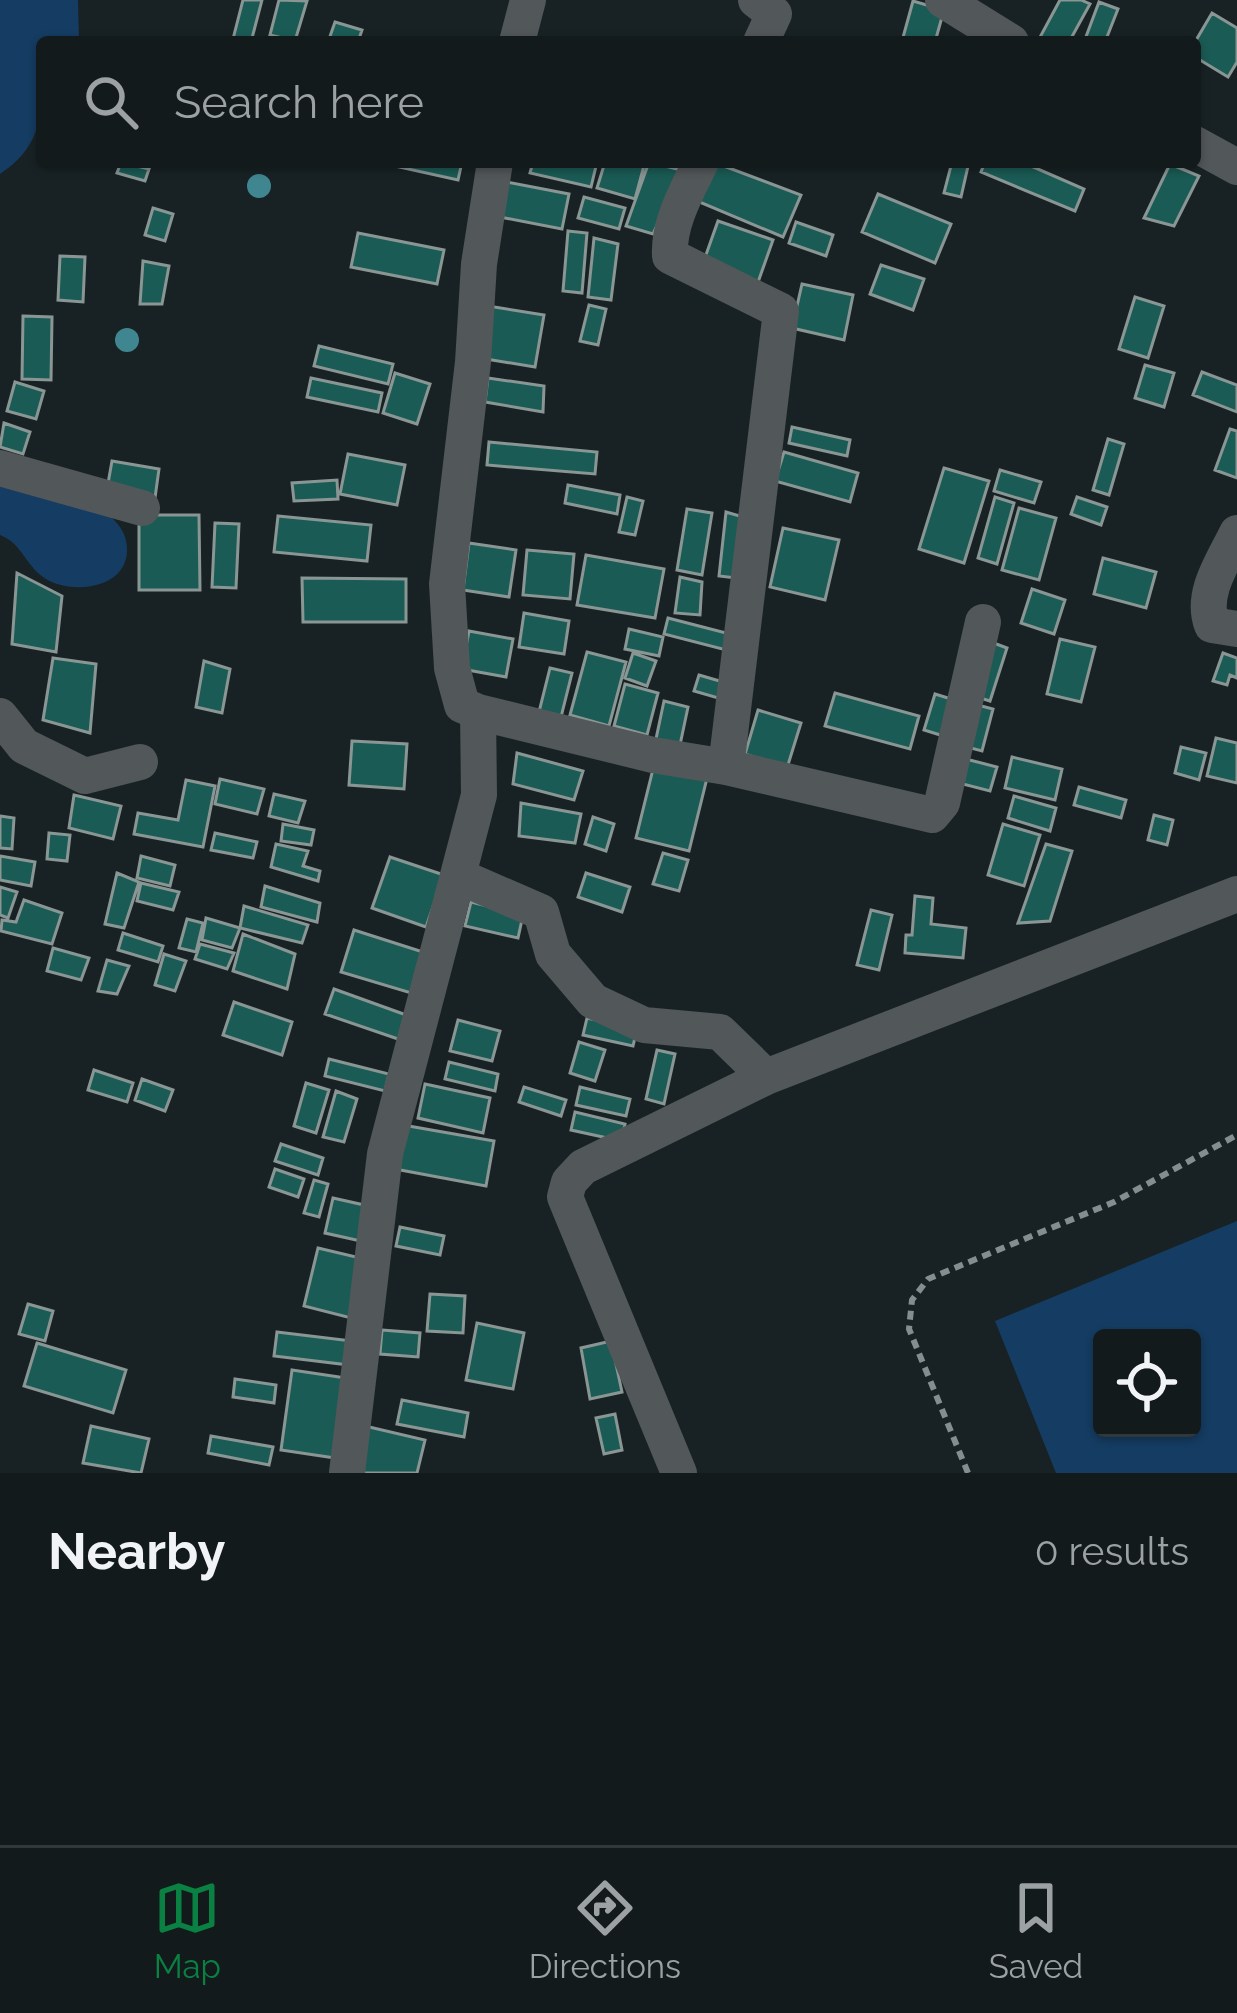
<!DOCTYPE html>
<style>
body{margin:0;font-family:Raleway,sans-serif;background:#1f2728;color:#f1f3f6}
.controls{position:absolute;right:36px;bottom:36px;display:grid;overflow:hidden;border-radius:12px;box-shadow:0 3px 9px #0004}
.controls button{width:108px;height:108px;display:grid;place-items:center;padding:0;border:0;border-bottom:3px solid #31383a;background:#121a1b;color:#f1f3f6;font:60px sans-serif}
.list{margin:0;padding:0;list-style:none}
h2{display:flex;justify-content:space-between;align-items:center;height:156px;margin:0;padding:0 48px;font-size:51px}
h2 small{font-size:39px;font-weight:400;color:#9ca1a3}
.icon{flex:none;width:66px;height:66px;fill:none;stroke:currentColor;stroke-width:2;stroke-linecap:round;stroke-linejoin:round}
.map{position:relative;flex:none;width:1237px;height:1473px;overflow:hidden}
.search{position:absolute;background:#121a1b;box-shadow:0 3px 9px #0004;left:36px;right:36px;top:36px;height:132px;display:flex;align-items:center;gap:30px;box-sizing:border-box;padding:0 42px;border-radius:12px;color:#9ca1a3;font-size:45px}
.sheet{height:372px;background:#121a1b}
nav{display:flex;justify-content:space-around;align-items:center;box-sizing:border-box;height:168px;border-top:3px solid #31383a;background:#121a1b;font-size:33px;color:#9ca1a3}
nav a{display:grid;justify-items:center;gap:6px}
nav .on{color:#0b8043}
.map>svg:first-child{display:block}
.water{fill:#153c62;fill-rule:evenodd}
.building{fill:#1b5b55;stroke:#899694;stroke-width:3}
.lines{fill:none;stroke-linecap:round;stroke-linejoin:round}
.path{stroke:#848d8f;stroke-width:6;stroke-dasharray:9 6;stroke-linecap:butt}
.street{stroke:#525759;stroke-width:36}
.tree{fill:#408691}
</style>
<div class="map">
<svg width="1237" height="1473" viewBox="0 0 1237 1473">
<rect width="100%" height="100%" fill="#182224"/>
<path class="water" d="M0 0H78L79 42H42C42 96 51 141 0 174Z
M0 478 111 517C121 526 127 536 127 549 128 589 72 595 46 579 26 567 22 543 0 535Z
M1237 1221V1473H1056L995 1321ZM1192 1338V1428H1102V1338Z"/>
<path class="building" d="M243 0H262L251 42 233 39Z
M279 0 307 1 295 41 270 35Z
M1060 0H1081L1090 4 1069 42H1045L1039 39Z
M913 1 944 10 935 42 902 41Z
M1099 2 1118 9 1105 42H1084Z
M1212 13 1237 28V62L1228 77 1195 57V42Z
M335 22 362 30 358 42H328Z
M121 162 149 169 145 181 117 173Z
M401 162H462L458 180 399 167Z
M533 162H597L591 187 530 173Z
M605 162H645L635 199 597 188Z
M649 162 681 170 653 234 626 226Z
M713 162 801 195 783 237 697 201Z
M952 162H969L961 197 944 193Z
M985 162H1022L1084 189 1075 211 981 172Z
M1170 164 1199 176 1174 226 1144 218Z
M507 182 569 194 562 229 500 217Z
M878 194 951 224 935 263 862 232Z
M584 197 625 208 619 229 578 218Z
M153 208 173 214 165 241 145 235Z
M718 221 773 240 757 285 702 266Z
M796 222 833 235 826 256 789 243Z
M568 231 587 233 582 293 563 291Z
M358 233 444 250 437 284 351 267Z
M594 238 618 244 611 300 588 297Z
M60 256 85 257 83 302 58 300Z
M143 261 169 266 162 304H140Z
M881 265 924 279 913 310 870 294Z
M802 284 853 295 844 340 792 328Z
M1135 297 1164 306 1148 358 1119 349Z
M589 305 606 309 598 345 580 341Z
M488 306 544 315 535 367 480 358Z
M23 316 52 317 51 380 22 379Z
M319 346 393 364 388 384 314 366Z
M1145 365 1174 373 1164 407 1135 398Z
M1202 372 1237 385V412L1193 395Z
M395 373 430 384 417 424 383 413Z
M311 378 382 393 378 412 307 397Z
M488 378 544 386 543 412 485 402Z
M15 382 44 391 36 419 7 411Z
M4 423 30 432 23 454 0 447Z
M792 427 850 440 847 456 789 443Z
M1230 429 1237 431V478L1215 470Z
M1108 439 1124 444 1109 495 1093 490Z
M489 442 597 452 595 474 487 465Z
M784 452 858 473 850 502 775 481Z
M348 454 405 465 397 505 340 494Z
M112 461 159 469 155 498 107 489Z
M944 468 989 481 964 563 919 549Z
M1000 470 1041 482 1034 503 994 491Z
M337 480 338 499 294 501 292 483Z
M568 485 620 495 617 514 565 503Z
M627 497 643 501 635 535 619 532Z
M995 497 1014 503 997 564 978 558Z
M1077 497 1107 507 1101 525 1071 514Z
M1019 508 1056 518 1039 580 1002 570Z
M687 509 712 513 702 575 677 570Z
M726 512 750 519 745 579 719 576Z
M139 515H199L200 590H139Z
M278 516 371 525 367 561 274 552Z
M215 523 239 524 236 588 212 587Z
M783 528 839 540 825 600 770 587Z
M469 543 516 550 509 597 463 590Z
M527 550 574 554 570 599 523 595Z
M586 555 664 569 655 618 577 605Z
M1103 558 1156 572 1146 608 1094 594Z
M17 573 62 596 56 652 12 644Z
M680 577 702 582 700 615 675 613Z
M302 578 406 579V622H303Z
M1032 589 1065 600 1054 634 1021 623Z
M524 613 569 621 564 654 519 647Z
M668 618 734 635 730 651 664 634Z
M629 629 663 637 659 656 625 649Z
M469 631 513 639 506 677 462 669Z
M1060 639 1095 647 1081 702 1047 694Z
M991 642 1007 648 990 701 974 696Z
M587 652 626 662 609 726 570 715Z
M633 653 656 661 647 686 625 678Z
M1223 653 1237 658V678L1230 675 1227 685 1213 681Z
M53 658 96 664 90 733 43 720Z
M204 661 230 669 222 713 196 707Z
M550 668 572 673 558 729 536 724Z
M699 675 730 684 725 700 694 691Z
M625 684 658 693 647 735 614 726Z
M835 693 919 716 910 749 825 726Z
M935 694 961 702 950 738 924 730Z
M664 701 688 707 680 745 656 739Z
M974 704 993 709 982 751 963 746Z
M758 710 801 723 787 768 745 754Z
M1216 738 1237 743V783L1207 776Z
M352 741 407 744 404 789 349 785Z
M1181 747 1206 753 1199 780 1175 773Z
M517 753 583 771 574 800 513 784Z
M958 757 997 767 990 791 951 781Z
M1012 757 1062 769 1055 800 1005 788Z
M655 761 708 774 689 851 636 838Z
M220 779 264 789 257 814 215 804Z
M186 780 215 786 203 847 134 834 138 813 178 820Z
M1079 787 1126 800 1121 818 1074 805Z
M274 794 305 801 298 823 269 816Z
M74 795 121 806 113 839 69 828Z
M1014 796 1056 808 1050 831 1008 818Z
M521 803 581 814 575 843 519 836Z
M1154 815 1173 820 1167 845 1148 840Z
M0 816 14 818 12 849 0 848Z
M593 817 614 824 606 851 585 844Z
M283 824 314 830 311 845 281 841Z
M1003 824 1040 835 1024 886 988 875Z
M49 833 70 835 67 861 47 859Z
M215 833 257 842 253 858 211 850Z
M276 844 308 851 303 866 320 871 318 881 271 867Z
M1046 844 1072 851 1050 921 1018 923Z
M663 853 688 860 679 891 653 884Z
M0 856 35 862 31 886 0 880Z
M141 856 175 865 170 886 137 878Z
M390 857 444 875 426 927 372 908Z
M117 873 139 882 124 928 105 924Z
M586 873 630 887 622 912 578 897Z
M141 883 179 892 173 910 137 901Z
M265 886 320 903 317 922 261 907Z
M0 887 17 892 8 918 0 915Z
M915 896 933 898 931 924 966 928 963 958 905 953 906 935H912Z
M24 900 62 913 52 944 1 931 2 920 16 922Z
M471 902 523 915 518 938 465 926Z
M244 906 308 925 302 943 240 928Z
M871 910 892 915 879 970 857 965Z
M206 918 240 928 232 948 202 940Z
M187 919 203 923 196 952 179 948Z
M354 930 423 952 411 993 341 972Z
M123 933 163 946 158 962 118 950Z
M243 934 295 954 287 989 233 971Z
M200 944 234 953 227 969 195 959Z
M53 948 89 958 81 980 47 971Z
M164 954 186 961 175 991 155 985Z
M107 960 129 966 117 994 98 991Z
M334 989 409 1016 401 1040 325 1014Z
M234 1002 292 1022 282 1055 223 1035Z
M587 1018 637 1029 633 1046 583 1035Z
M458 1020 500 1031 492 1061 450 1051Z
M579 1042 605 1050 595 1081 570 1073Z
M657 1050 675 1054 664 1104 646 1099Z
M329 1059 389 1074 385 1091 325 1076Z
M449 1062 498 1074 495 1091 445 1079Z
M94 1070 133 1083 127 1102 88 1090Z
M142 1079 173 1090 165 1111 135 1100Z
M306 1083 329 1090 316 1133 294 1126Z
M425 1084 490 1098 483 1133 418 1118Z
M524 1087 566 1100 561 1116 519 1102Z
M580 1087 630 1099 626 1116 576 1105Z
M336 1091 357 1099 344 1142 323 1137Z
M575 1112 625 1124 621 1141 571 1130Z
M403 1125 494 1141 486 1186 395 1169Z
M281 1144 323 1158 318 1175 275 1161Z
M275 1169 304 1179 298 1197 269 1187Z
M314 1180 328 1184 319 1217 304 1213Z
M333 1198 373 1207 365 1242 325 1233Z
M400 1227 444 1236 440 1255 396 1246Z
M318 1248 369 1260 355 1319 304 1306Z
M430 1294 465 1296 463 1333 427 1331Z
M28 1304 53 1311 45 1341 19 1334Z
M477 1323 524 1333 513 1389 466 1380Z
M382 1330 420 1333 418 1357 380 1354Z
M277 1332 352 1341 349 1365 274 1356Z
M611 1341 622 1392 590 1399 581 1348Z
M37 1343 126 1370 113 1413 24 1386Z
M292 1370 346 1378 335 1458 281 1450Z
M235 1379 276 1385 274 1403 233 1397Z
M402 1400 468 1413 464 1437 397 1424Z
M615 1414 622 1450 604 1454 596 1418Z
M91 1426 149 1439 141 1473 83 1463Z
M365 1426 425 1440 417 1473H354Z
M211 1436 273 1447 269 1465 208 1453Z"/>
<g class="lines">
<path class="path" d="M968 1473 909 1329 912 1300 928 1279 1114 1202 1237 1135"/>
<path class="street" d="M756 0 774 14 761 42
M943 0 1011 42
M517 42 528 0
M1195 144 1237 167
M701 162C687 191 668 223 670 256L781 311 726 767
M0 468 142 508
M1237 533C1223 562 1200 594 1212 625L1237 629
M478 712 653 755 726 767 932 815 942 803 983 622
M0 716 24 746 85 776 140 762
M458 876 541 912 553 954 593 1001 644 1025 720 1032 766 1077
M347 1473 385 1154 479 795 478 712 462 705 452 668 447 584 473 362 479 264 495 162
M679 1473 565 1197 569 1182 583 1167 766 1077 1237 894"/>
</g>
<g class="tree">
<circle cx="259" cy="186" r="12"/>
<circle cx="127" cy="340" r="12"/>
</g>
</svg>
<div class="controls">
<button><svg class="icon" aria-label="locate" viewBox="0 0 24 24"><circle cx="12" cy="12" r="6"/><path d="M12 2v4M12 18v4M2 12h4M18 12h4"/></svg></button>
</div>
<div class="search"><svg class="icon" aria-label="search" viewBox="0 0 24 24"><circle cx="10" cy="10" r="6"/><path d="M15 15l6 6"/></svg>Search here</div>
</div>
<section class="sheet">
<h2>Nearby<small>0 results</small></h2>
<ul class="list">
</ul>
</section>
<nav>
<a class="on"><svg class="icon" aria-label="map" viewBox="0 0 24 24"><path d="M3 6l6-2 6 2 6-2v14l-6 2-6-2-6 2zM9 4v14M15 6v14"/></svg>Map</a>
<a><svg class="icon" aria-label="directions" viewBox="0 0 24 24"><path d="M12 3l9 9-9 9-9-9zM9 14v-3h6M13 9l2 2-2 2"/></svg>Directions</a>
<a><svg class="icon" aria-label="saved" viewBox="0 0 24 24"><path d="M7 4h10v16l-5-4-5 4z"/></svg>Saved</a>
</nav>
